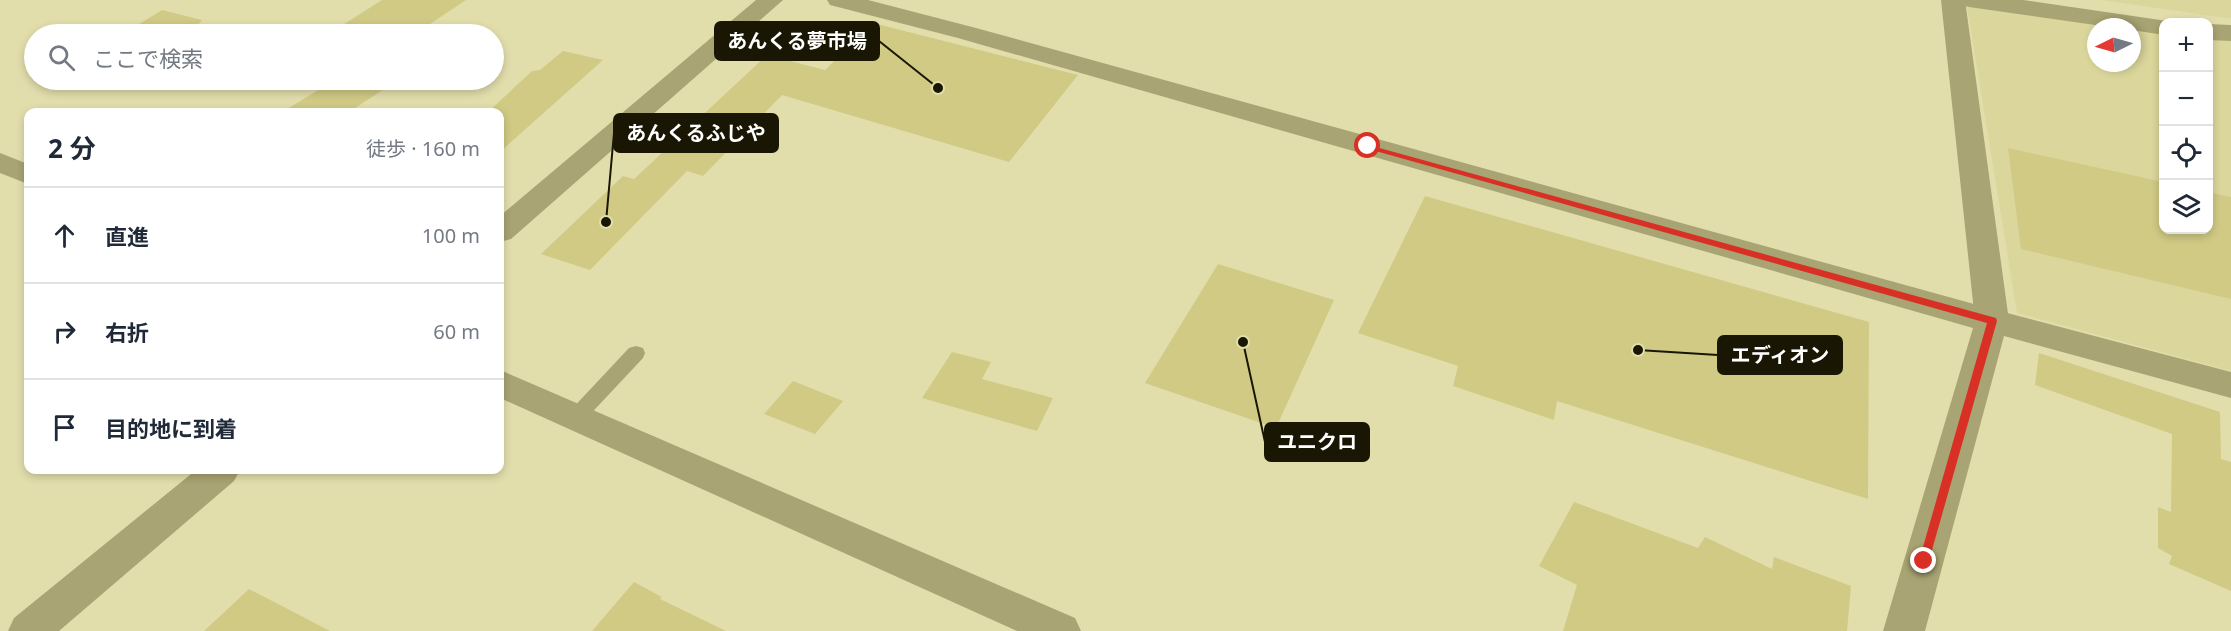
<!DOCTYPE html>
<html lang="ja">
<meta charset="utf-8">
<style>
body{margin:0;font-family:"Noto Sans","Noto Sans JP",sans-serif;background:#f6f6f7;color:#1f2937}
.controls{position:absolute;right:18px;top:18px;display:grid;overflow:hidden;border-radius:12px;box-shadow:0 3px 9px #0003}
.controls button{width:54px;height:54px;display:grid;place-items:center;padding:0;border:0;border-bottom:2px solid #e0e1e3;background:#fff;color:#1f2937;font:30px sans-serif}
.compass{position:absolute;left:2087px;top:18px;width:54px;height:54px;border-radius:50%;background:#fff;box-shadow:0 3px 9px #0003;rotate:265deg}
.stop{position:absolute;width:18px;height:18px;margin:-14px;border:4px solid #d93025;border-radius:50%;background:#fff}
.stop.end{background:#d93025;border-color:#fff;box-shadow:0 2px 6px #0008}
.list{margin:0;padding:0;list-style:none}
h2{display:flex;justify-content:space-between;align-items:center;height:78px;margin:0;padding:0 24px;font-size:26px}
h2 small{font-size:20px;font-weight:400;color:#747a83}
.list li{display:grid;grid-template-columns:39px 1fr auto;gap:18px;align-items:center;box-sizing:border-box;height:96px;padding:0 24px;border-top:2px solid #e0e1e3}
.list b{display:block;font-size:22px;white-space:nowrap}
.list em{font-size:20px;font-style:normal;color:#747a83}
.icon{flex:none;width:33px;height:33px;fill:none;stroke:currentColor;stroke-width:2;stroke-linecap:round;stroke-linejoin:round}
.map{position:relative;flex:none;width:2231px;height:631px;overflow:hidden}
.search{position:absolute;background:#fff;box-shadow:0 3px 9px #0003;left:24px;top:24px;width:480px;height:66px;display:flex;align-items:center;gap:15px;box-sizing:border-box;padding:0 21px;border-radius:33px;color:#747a83;font-size:22px}
.panel{position:absolute;background:#fff;box-shadow:0 3px 9px #0003;left:24px;top:108px;width:480px;height:366px;border-radius:12px}
.map>svg:first-child{display:block}
.built{fill:#dbd69b}
.building{fill:#d0ca85}
.lines{fill:none;stroke-linecap:round;stroke-linejoin:round}
.service{fill:#a9a473;fill-rule:evenodd}
.minor{fill:#a9a473;fill-rule:evenodd}
.tertiary{fill:#a9a473;fill-rule:evenodd}
.route{fill:#d93025}
.leader{fill:none;stroke:#191704;stroke-width:2}
.callout-dot{fill:#191704;stroke:#e2deac;stroke-width:2}
.callout{fill:#191704;stroke:#191704;stroke-width:2}
.callout-label{font-size:20px;text-anchor:middle;font-weight:bold;fill:#fff}
</style>
<div class="map">
<svg width="2231" height="631" viewBox="0 0 2231 631">
<rect width="100%" height="100%" fill="#e2deac"/>
<path class="built" d="M2101 0H2231V18H2226Z
M1967 6 2128 27H2096V63H2132V28L2163 32 2164 230H2208L2209 38 2231 41V371L2017 313Z"/>
<path class="building" d="M382 0H466L415 34H356L338 28Z
M162 10 202 20 196 27 216 33 213 34H123Z
M873 23 1078 75 1009 162 782 95 703 176 687 171 590 270 541 254 623 176 634 179 767 55 825 70Z
M563 51 603 60 500 152V112H488L532 71 540 70Z
M107 80H155L141 90Z
M335 80H398L349 112H282Z
M2008 148 2163 182V230H2208V192L2231 197V299L2021 249Z
M1425 196 1869 322 1868 499 1557 401 1554 420 1453 386 1458 366 1358 333Z
M1218 264 1334 300 1276 428 1145 383Z
M952 352 991 362 982 379 1053 398 1037 431 922 398Z
M2039 353 2220 412 2221 459 2231 462V591L2169 564 2172 556 2158 548V507L2171 512 2172 434 2035 385Z
M793 381 843 401 815 434 764 414Z
M1574 502 1698 548 1705 537 1772 569 1774 557 1851 586 1847 631H1563L1577 585 1539 566Z
M634 582 662 597 660 599 726 631H592Z
M249 589 330 631H204Z"/>
<g class="lines">
<path class="service" d="M636 346 643 348 645 353 643 358 583 422 576 425 569 422 566 417 569 412 629 348Z"/>
<path class="minor" d="M1941 0H1965L2009 321 2004 329 1992 333 1980 329 1975 321Z"/>
<path class="tertiary" d="M756 0H783L511 239 500 242V216Z
M827 0H868L976 28 1992 309 2231 372V398L2004 336 1925 631H1883L1973 328 958 38 830 5Z
M1957 0H2023L2174 22H2164V35L2132 30V27H2109L1969 7 1960 5Z
M2208 24 2231 25V41L2208 40Z
M0 153 28 164V184L0 173Z
M500 370 1075 618 1081 631H1017L500 398Z
M196 470H240L234 481 59 631H8L14 618Z"/>
</g>
<path class="route" d="M1365 144 1996 318 1997 321 1928 564 1924 566 1919 561 1987 323 1365 148Z"/>
<path class="leader" d="M938 88L879 41M606 222L614 133M1638 350L1718 355M1243 342L1265 442"/>
<g class="callout-dot">
<circle cx="938" cy="88" r="6"/>
<circle cx="606" cy="222" r="6"/>
<circle cx="1638" cy="350" r="6"/>
<circle cx="1243" cy="342" r="6"/>
</g>
<g class="callout">
<rect x="715" y="22" width="164" height="38" rx="6"/>
<rect x="614" y="114" width="164" height="38" rx="6"/>
<rect x="1718" y="336" width="124" height="38" rx="6"/>
<rect x="1265" y="423" width="104" height="38" rx="6"/>
</g>
<g class="callout-label">
<text x="797" y="48">あんくる夢市場</text>
<text x="696" y="140">あんくるふじや</text>
<text x="1780" y="362">エディオン</text>
<text x="1317" y="449">ユニクロ</text>
</g>
</svg>
<div class="controls">
<button>+</button>
<button>−</button>
<button><svg class="icon" aria-label="locate" viewBox="0 0 24 24"><circle cx="12" cy="12" r="6"/><path d="M12 2v4M12 18v4M2 12h4M18 12h4"/></svg></button>
<button><svg class="icon" aria-label="layers" viewBox="0 0 24 24"><path d="M12 4l9 5-9 5-9-5zM3 14l9 5 9-5"/></svg></button>
</div>
<svg class="compass" viewBox="-18 -18 36 36"><path d="M0-13l5 13h-10z" fill="#e53935"/><path d="M0 13l5-13h-10z" fill="#747a83"/></svg>
<div class="stop" style="left:1368px;top:146px"></div>
<div class="stop end" style="left:1924px;top:561px"></div>
<div class="search"><svg class="icon" aria-label="search" viewBox="0 0 24 24"><circle cx="10" cy="10" r="6"/><path d="M15 15l6 6"/></svg>ここで検索</div>
<section class="panel">
<h2>2 分<small>徒歩 · 160 m</small></h2>
<ul class="list">
<li><svg class="icon" aria-label="ahead" viewBox="0 0 24 24"><path d="M12 20V5M6 11l6-6 6 6"/></svg><div><b>直進</b></div><em>100 m</em></li>
<li><svg class="icon" aria-label="right" viewBox="0 0 24 24"><path d="M7 20v-9h11M14 6l5 5-5 5"/></svg><div><b>右折</b></div><em>60 m</em></li>
<li><svg class="icon" aria-label="arrive" viewBox="0 0 24 24"><path d="M6 21V4h12l-3 4 3 4H6"/></svg><div><b>目的地に到着</b></div></li>
</ul>
</section>
</div>
